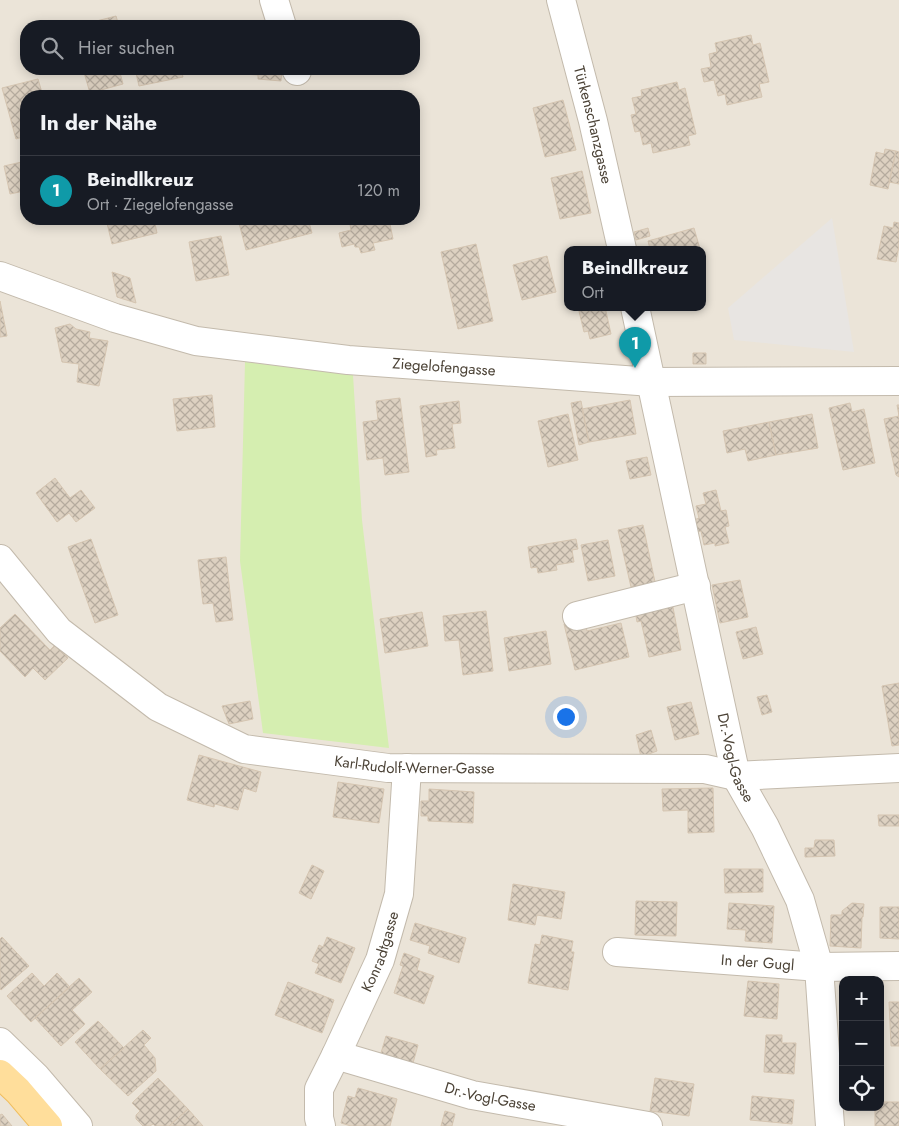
<!DOCTYPE html>
<html lang="de">
<meta charset="utf-8">
<style>
body{margin:0;font-family:Jost,sans-serif;background:#242831;color:#f1f3f6}
.controls{position:absolute;right:15px;bottom:15px;display:grid;overflow:hidden;border-radius:10px;box-shadow:0 2px 12px #0003}
.controls button{width:45px;height:45px;display:grid;place-items:center;padding:0;border:0;border-bottom:1px solid #363941;background:#171b24;color:#f1f3f6;font:25px sans-serif}
.you{position:absolute;left:565px;top:716px;width:18px;height:18px;margin:-12px;border:4px solid #fff;border-radius:50%;background:#1a73e8;box-shadow:0 0 0 8px #1a73e833}
.badge{display:grid;place-items:center;width:32px;height:32px;border-radius:50%;background:#b45309;color:#fff;font-size:16px;font-weight:700}
.pin{position:absolute;translate:-50% -41px;filter:drop-shadow(0 1px 2px #0008)}
.pin::after{content:'';position:absolute;top:26px;width:18px;height:15px;background:inherit;clip-path:polygon(0 0,100% 0,50% 100%)}
.popup{position:absolute;left:564px;top:246px;width:142px;height:65px;box-sizing:border-box;display:grid;place-content:center;border-radius:10px;background:#171b24;filter:drop-shadow(0 1px 4px #0005);font-size:16px;white-space:nowrap;color:#9ea1a6}
.popup b{font-size:19px;color:#f1f3f6}
.popup::after{content:'';position:absolute;left:50%;top:100%;margin-left:-10px;border:10px solid transparent;border-top-color:#171b24}
.list{margin:0;padding:0;list-style:none}
h2{display:flex;justify-content:space-between;align-items:center;height:65px;margin:0;padding:0 20px;font-size:21px}
h2 small{font-size:16px;font-weight:400;color:#9ea1a6}
.list li{display:grid;grid-template-columns:32px 1fr auto;gap:15px;align-items:center;box-sizing:border-box;height:70px;padding:0 20px;border-top:1px solid #363941}
.list b{display:block;font-size:19px;white-space:nowrap}
.list p{margin:0;font-size:16px;white-space:nowrap;color:#9ea1a6}
.list em{font-size:16px;font-style:normal;color:#9ea1a6}
.icon{flex:none;width:28px;height:28px;fill:none;stroke:currentColor;stroke-width:2;stroke-linecap:round;stroke-linejoin:round}
.map{position:relative;flex:none;width:899px;height:1126px;overflow:hidden}
.search{position:absolute;background:#171b24;box-shadow:0 2px 12px #0003;left:20px;top:20px;width:400px;height:55px;display:flex;align-items:center;gap:12px;box-sizing:border-box;padding:0 18px;border-radius:20px;color:#9ea1a6;font-size:19px}
.panel{position:absolute;background:#171b24;box-shadow:0 2px 12px #0003;left:20px;top:90px;width:400px;height:135px;border-radius:20px}
.map>svg:first-child{display:block}
.residential{fill:#ebe4d8;fill-rule:evenodd}
.green{fill:#d5eeb0}
.parking{fill:#e8e5e2}
.building{fill:url(#building-cross-hatch);stroke:#d5c5b1}
.lines{fill:none;stroke-linecap:round;stroke-linejoin:round}
.minor-casing{stroke:#c3baac;stroke-width:30}
.major-casing{stroke:#f0be5f;stroke-width:30}
.minor{stroke:#fff;stroke-width:28}
.major{stroke:#ffde9b;stroke-width:28}
.labels{text-anchor:middle;stroke-width:5;stroke-linejoin:round;paint-order:stroke}
.street-label{font-size:15px;fill:#4c4337;stroke:#fff}
</style>
<div class="map">
<svg width="899" height="1126" viewBox="0 0 899 1126">
<defs>
<pattern id="building-cross-hatch" width="8" height="8" patternUnits="userSpaceOnUse" patternTransform="scale(1.25)"><rect width="8" height="8" fill="#ddd1c1"/><path d="M0 0l8 8M0 8l8-8" fill="none" stroke="#b5ab9e"/></pattern>
</defs>
<rect width="100%" height="100%" fill="#f6f2ea"/>
<path class="residential" d="M0 0H899V1126H0ZM26 26H414V69H26ZM26 96H414V219H26ZM568 249H702V307H568ZM843 980H880V1107H843Z"/>
<path class="green" d="M245 362 353 375 362 520 389 748 263 733 240 561Z"/>
<path class="parking" d="M832 218 854 352 734 340 728 308Z"/>
<path class="building" d="M116 16 119 26H77Z
M751 35 753 45 760 43 769 82 759 84 762 97 727 105 725 94 718 96 714 80 704 82 701 69 711 67 709 54 717 52 715 43Z
M83 69H119L123 84 90 93Z
M135 69H181L183 77 139 86Z
M213 69H282L281 81 258 79V75L212 72Z
M38 79 43 96H26V136L16 139 2 88Z
M677 82 679 90 685 88 696 134 688 136 690 145 653 153 651 143 643 145 640 131 635 132 631 115 636 114 632 98 642 96 641 90Z
M563 100 576 150 545 157 533 108Z
M885 149 896 151 888 189 870 185 876 152 884 154Z
M896 151 899 152V184L889 182Z
M26 161V201L24 191 10 194 4 166Z
M582 171 591 213 560 219 551 178Z
M30 219H57L32 224Z
M106 219H154L157 233 112 244Z
M238 219H308L312 233 246 250Z
M349 219H389L393 239 373 243 375 250 361 253 359 247H355L354 244 342 247 339 233 351 230Z
M894 222 899 223V246L896 262 877 259 884 226 893 228Z
M648 228 650 236 636 240 634 232Z
M694 228 700 249H650L648 241Z
M221 236 229 275 196 281 189 242Z
M476 244 493 321 458 329 441 252Z
M547 256 556 292 522 300 513 265Z
M112 272 130 278 136 303 117 297Z
M0 301 7 336 0 337Z
M578 307H605L611 334 590 339 588 331 584 332Z
M70 324 76 329 90 332 89 338 108 341 99 386 77 382 79 364 62 362 55 328Z
M693 353H706V364H693Z
M212 395 215 427 177 431 173 399Z
M400 398 409 472 385 475 383 458 367 460 363 422 378 420 376 401Z
M630 400 636 434 589 442 582 409Z
M459 401 461 423 452 424 455 448 436 450 437 455 426 457 420 406Z
M581 401 589 442 579 445 571 403Z
M850 403 852 412 864 409 875 463 843 470 829 408Z
M897 405H899V477L896 475 884 419 899 416Z
M568 414 578 460 548 467 538 421Z
M812 414 818 448 776 455 769 422Z
M769 422 776 455 748 461 745 449 727 453 723 431Z
M647 457 651 475 630 479 626 461Z
M55 478 70 498 81 490 95 508 76 522 69 513 57 522 36 493Z
M716 490 721 511 726 510 729 526 725 527 729 543 715 546V543L704 545 701 531 697 532 694 520 699 518 696 506 706 504 703 493Z
M643 525 655 582 631 587 618 530Z
M91 539 118 615 95 623 68 547Z
M576 539 578 549 572 550 574 562 556 565 557 570 538 573 537 567 531 568 528 547Z
M608 540 615 576 588 581 581 545Z
M226 557 233 620 216 622 213 603 203 604 198 560Z
M740 580 748 617 720 623 712 585Z
M672 602 681 650 649 657 641 621 637 622 635 610Z
M486 611 493 671 463 675 459 640 445 641 443 616Z
M422 612 428 646 385 653 380 619Z
M15 614 50 650 55 645 68 658 45 680 33 668 25 677 0 651V628Z
M584 619 587 631 621 623 629 657 575 670 564 624Z
M756 627 763 654 743 659 736 632Z
M546 631 551 664 509 671 504 638Z
M899 683V745L892 746 882 686Z
M767 695 772 712 762 715 757 697Z
M250 701 253 719 229 724 222 706Z
M691 702 699 734 675 740 667 707Z
M651 730 657 751 641 757 636 735Z
M199 755 261 772 256 792 244 788 238 810 215 804 214 807 187 800Z
M338 782 384 789 379 823 333 817Z
M713 788 714 832 688 833V810L663 811 662 789Z
M429 789 474 792 473 823 428 821V816H421V801H429Z
M878 815H899V826H879Z
M815 840H834L835 856 805 857V848H814Z
M312 865 324 871 311 899 299 893Z
M724 869H763V892L725 893Z
M513 884 565 892 561 919 537 915 535 925 508 920Z
M636 901 677 902 676 936 635 935Z
M729 903 774 906 772 943 745 941 746 930 727 929Z
M852 903 864 904 863 917H862L861 948 830 946 831 915H842V911Z
M880 907H899V939L880 938Z
M415 923 466 938 459 963 428 953 430 946 410 940Z
M542 935 573 941 571 952H574L568 990 528 983 535 944 540 945Z
M2 937 29 966 1 990 0 989V939Z
M327 937 355 948 341 983 315 973 319 964 312 961 319 945 323 947Z
M404 953 420 959 417 970 434 976 424 1004 394 993 403 966 400 965Z
M32 973 44 986 57 973 70 987 31 1022 7 996Z
M79 978 92 992 72 1010 85 1024 61 1046 35 1018Z
M748 981 779 984 777 1019 744 1016Z
M288 982 334 1000 322 1033 275 1015Z
M889 1002H899V1046H891Z
M98 1021 124 1048 100 1069 75 1042Z
M143 1030 151 1038 144 1045 155 1058 156 1071 128 1096 100 1069Z
M766 1035H782V1043H796L794 1074 764 1072Z
M386 1036 418 1045 413 1063 381 1053Z
M158 1078 188 1109 169 1126H155L153 1124 150 1126H143L136 1119V1115L140 1111 132 1103Z
M655 1078 694 1084 689 1116 650 1111Z
M358 1088 397 1099 390 1126H351L341 1123 348 1096 355 1098Z
M752 1096 794 1100 792 1124 750 1120Z
M880 1102H899V1126H875V1107H880Z
M188 1109 203 1126H169Z
M445 1111 455 1114 452 1126H441Z
M2 1114 12 1126H0V1115Z"/>
<g class="lines">
<g class="minor-casing">
<g id="minor">
<path d="M274 0 282 26"/>
<path id="s1" d="M561 0 593 121 622 249"/>
<path d="M296 69 297 71"/>
<path id="s2" d="M0 276 115 318 196 341 348 360 652 382 899 381"/>
<path id="s3" d="M635 307 736 776 765 827 800 900 819 967 830 1126"/>
<path id="s4" d="M0 559 59 631 158 707 244 749 388 768 705 769 736 776 899 768"/>
<path d="M577 616 696 586"/>
<path id="s5" d="M617 952 819 967 899 966"/>
<path d="M0 1042 36 1077 78 1126"/>
<path id="s6" d="M336 1055 472 1095 648 1126"/>
<path id="s7" d="M321 1126 319 1118V1089L336 1055 380 960 399 894 407 768"/>
</g>
</g>
<g class="major-casing">
<path id="major" d="M0 1074 18 1091 48 1126"/>
</g>
<use href="#minor" class="minor"/>
<use href="#major" class="major"/>
</g>
<g class="labels">
<g class="street-label">
<text dy="5" stroke="none"><textPath href="#s1" startOffset="129">Türkenschanzgasse</textPath></text>
<text dy="5" stroke="none"><textPath href="#s2" startOffset="456">Ziegelofengasse</textPath></text>
<text dy="5" stroke="none"><textPath href="#s3" startOffset="462">Dr.-Vogl-Gasse</textPath></text>
<text dy="5" stroke="none"><textPath href="#s4" startOffset="485">Karl-Rudolf-Werner-Gasse</textPath></text>
<text dy="5" stroke="none"><textPath href="#s7" startOffset="188">Konradtgasse</textPath></text>
<text dy="5" stroke="none"><textPath href="#s5" startOffset="141">In der Gugl</textPath></text>
<text dy="5" stroke="none"><textPath href="#s6" startOffset="160">Dr.-Vogl-Gasse</textPath></text>
</g>
</g>
</svg>
<div class="controls">
<button>+</button>
<button>−</button>
<button><svg class="icon" aria-label="locate" viewBox="0 0 24 24"><circle cx="12" cy="12" r="6"/><path d="M12 2v4M12 18v4M2 12h4M18 12h4"/></svg></button>
</div>
<div class="you"></div>
<div class="pin badge" style="left:635px;top:368px;background:#0f9aa8">1</div>
<div class="popup"><b>Beindlkreuz</b>Ort</div>
<div class="search"><svg class="icon" aria-label="search" viewBox="0 0 24 24"><circle cx="10" cy="10" r="6"/><path d="M15 15l6 6"/></svg>Hier suchen</div>
<section class="panel">
<h2>In der Nähe<small></small></h2>
<ul class="list">
<li><span class="badge" style="background:#0f9aa8">1</span><div><b>Beindlkreuz</b><p>Ort · Ziegelofengasse</p></div><em>120 m</em></li>
</ul>
</section>
</div>
